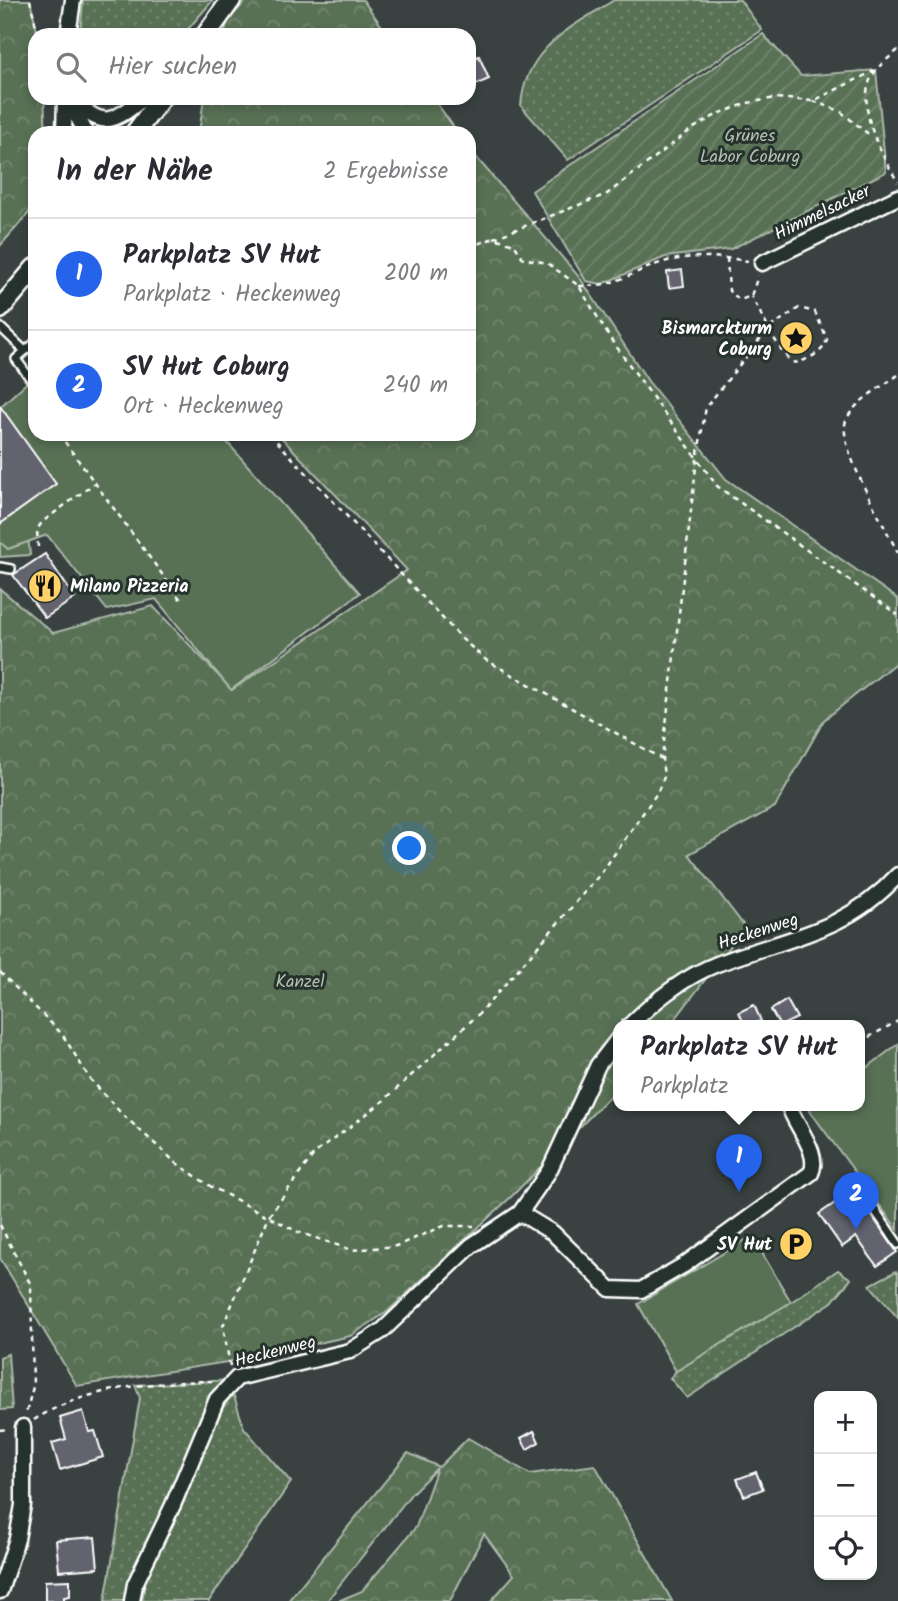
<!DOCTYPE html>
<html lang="de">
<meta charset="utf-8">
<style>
body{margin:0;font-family:Kalam,sans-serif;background:#f2f2f3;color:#2b2b33}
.controls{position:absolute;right:21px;bottom:21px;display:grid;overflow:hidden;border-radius:14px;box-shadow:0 4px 10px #0003}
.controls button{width:63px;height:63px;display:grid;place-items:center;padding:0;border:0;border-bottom:2px solid #e1e1e2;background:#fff;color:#2b2b33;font:35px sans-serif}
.you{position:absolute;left:410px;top:849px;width:24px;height:24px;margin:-18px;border:5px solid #fff;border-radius:50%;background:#1a73e8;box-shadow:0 0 0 10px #1a73e833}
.badge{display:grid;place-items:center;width:46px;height:46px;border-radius:50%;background:#2563eb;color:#fff;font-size:23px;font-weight:700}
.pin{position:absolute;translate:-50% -58px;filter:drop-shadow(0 2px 4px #0008)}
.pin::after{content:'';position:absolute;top:37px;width:24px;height:21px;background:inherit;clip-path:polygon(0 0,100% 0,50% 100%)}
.popup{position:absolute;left:613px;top:1020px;width:252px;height:91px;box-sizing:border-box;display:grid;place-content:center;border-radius:14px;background:#fff;filter:drop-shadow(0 2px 5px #0005);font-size:23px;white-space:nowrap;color:#7c7c81}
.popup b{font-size:26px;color:#2b2b33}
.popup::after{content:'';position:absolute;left:50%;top:100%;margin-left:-14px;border:14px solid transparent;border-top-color:#fff}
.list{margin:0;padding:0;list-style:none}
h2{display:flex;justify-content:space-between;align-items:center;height:91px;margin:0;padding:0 28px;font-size:30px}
h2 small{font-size:23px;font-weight:400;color:#7c7c81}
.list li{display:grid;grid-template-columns:46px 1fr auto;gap:21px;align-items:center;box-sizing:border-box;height:112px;padding:0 28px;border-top:2px solid #e1e1e2}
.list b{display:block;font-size:26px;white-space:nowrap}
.list p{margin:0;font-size:23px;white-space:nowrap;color:#7c7c81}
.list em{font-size:23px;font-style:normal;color:#7c7c81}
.icon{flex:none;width:38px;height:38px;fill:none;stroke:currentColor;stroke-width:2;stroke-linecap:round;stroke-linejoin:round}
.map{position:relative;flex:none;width:898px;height:1601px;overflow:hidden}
.search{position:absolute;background:#fff;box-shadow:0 4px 10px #0003;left:28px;top:28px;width:448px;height:77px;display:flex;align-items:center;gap:18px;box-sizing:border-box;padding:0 24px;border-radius:21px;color:#7c7c81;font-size:26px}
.panel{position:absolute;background:#fff;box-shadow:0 4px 10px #0003;left:28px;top:126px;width:448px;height:315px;border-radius:21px}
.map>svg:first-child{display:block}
.grass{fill:url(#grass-dots);stroke:#acb8aa;stroke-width:2}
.forest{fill:url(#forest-crowns);stroke:#acb8aa;stroke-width:2}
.park{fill:#597155;stroke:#acb8aa;stroke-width:2}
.garden{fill:url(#garden-furrows);stroke:#acb8aa;stroke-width:2}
.building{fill:#646470;stroke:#fff;stroke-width:2}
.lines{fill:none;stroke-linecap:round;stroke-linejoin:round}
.service-casing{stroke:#fff;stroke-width:12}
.minor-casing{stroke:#fff;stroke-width:19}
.tertiary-casing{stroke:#fff;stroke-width:23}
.path{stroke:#fff;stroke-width:2.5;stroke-dasharray:5 5;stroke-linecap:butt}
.service{stroke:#26332d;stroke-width:7}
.minor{stroke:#26332d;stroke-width:14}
.tertiary{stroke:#26332d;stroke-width:18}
.labels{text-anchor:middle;stroke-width:6;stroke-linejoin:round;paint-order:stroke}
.park-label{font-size:18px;fill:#b4bfb2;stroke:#26332d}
.street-label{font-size:18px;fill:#fff;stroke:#26332d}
.poi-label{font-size:18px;font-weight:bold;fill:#fff;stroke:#26332d;text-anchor:end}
</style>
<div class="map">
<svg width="898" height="1601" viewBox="0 0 898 1601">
<defs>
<pattern id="grass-dots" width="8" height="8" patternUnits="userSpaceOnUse" patternTransform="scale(1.75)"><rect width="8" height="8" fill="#597155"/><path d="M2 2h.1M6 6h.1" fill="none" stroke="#72866e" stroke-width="1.8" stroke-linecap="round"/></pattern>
<pattern id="forest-crowns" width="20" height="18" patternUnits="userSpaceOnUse" patternTransform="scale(1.75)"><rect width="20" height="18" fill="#597155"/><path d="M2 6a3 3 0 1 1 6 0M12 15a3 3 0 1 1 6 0" fill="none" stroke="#72866e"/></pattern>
<pattern id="garden-furrows" width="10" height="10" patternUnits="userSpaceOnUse" patternTransform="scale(1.75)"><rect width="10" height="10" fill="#597155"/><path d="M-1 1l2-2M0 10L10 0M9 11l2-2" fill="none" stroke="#72866e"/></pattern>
</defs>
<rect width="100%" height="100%" fill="#394241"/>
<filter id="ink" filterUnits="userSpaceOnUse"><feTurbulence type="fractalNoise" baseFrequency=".0143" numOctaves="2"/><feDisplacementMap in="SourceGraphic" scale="14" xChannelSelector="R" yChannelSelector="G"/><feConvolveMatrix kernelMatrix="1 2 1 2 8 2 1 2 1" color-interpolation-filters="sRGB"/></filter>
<g filter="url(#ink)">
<path class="grass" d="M83 0H213L183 35H80Z
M614 0H740L762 30 568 160 521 106C525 48 570 28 614 0Z
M838 1270 851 1279 832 1302 687 1398 670 1378 676 1371 791 1302Z
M896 1271 898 1274V1318L870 1285Z
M233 1380 132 1601H105L140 1398 135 1385Z
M233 1393 244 1428 291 1482 209 1601H142L146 1577 214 1421Z"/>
<path class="forest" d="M0 0H30L38 35H35V98H44L46 133H35V206L0 246Z
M247 0H363L388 35H224L228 20Z
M204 98H433L458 133H199Z
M469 149 580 278 648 381 726 479 898 599V661L824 720 775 807 689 854 745 927 670 1026H618V1088L512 1196 387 1312 350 1336 246 1359 77 1386 0 1258V589L53 633 153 606 232 690 407 570 278 434H469Z
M25 506 30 555 0 557V524Z
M8 1354 12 1409 0 1410V1357Z
M468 1438 530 1474 595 1465 672 1601H491L514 1575 484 1534 450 1601H338L362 1591 416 1527 437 1468 412 1493 327 1601H288L408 1453 439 1467Z"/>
<path class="park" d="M35 375V434H220L360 593 231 690 156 599 107 610 47 535 8 549 0 542V407Z
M898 1044V1230L809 1110 814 1106H860V1073Z
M752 1236 791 1302 676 1371 638 1304Z"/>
<path class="garden" d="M763 34 801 76 876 70 886 172 731 249 665 257 602 284 586 281 532 191Z"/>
<path class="building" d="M479 56 489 79 473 86 469 76V60Z
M682 270 684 286 669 288 667 272Z
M0 406 56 484 0 524Z
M45 554 75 598 45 618 13 575Z
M787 1000 797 1018 780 1026 771 1010Z
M754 1005 761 1021 745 1026 739 1012Z
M854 1190 897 1252 877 1266 856 1237 842 1247 819 1214Z
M83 1411 89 1432 95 1431 103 1457 60 1470 52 1443 66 1439 60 1418Z
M534 1431 539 1442 527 1449 521 1438Z
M756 1472 763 1489 744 1496 737 1479Z
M95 1537 98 1568 59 1571 56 1540Z
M70 1580V1596L64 1597V1601H45V1581Z"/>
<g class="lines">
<g class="service-casing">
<path id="service" d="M0 327 25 351 35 343
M25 351 16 359 35 385
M0 567 11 569
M855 1181 898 1244"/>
</g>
<g class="minor-casing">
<path id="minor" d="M68 35 73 0
M72 98C100 128 112 125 143 98
M68 99 86 133
M64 133 65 98
M762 263 898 197
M629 1026C654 1001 684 977 717 964 786 938 845 933 898 875
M520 1213 553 1233 610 1289 641 1290 684 1265 811 1173C821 1153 795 1126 789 1106
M0 1591 17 1539 23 1505V1427
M132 1601 135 1584 173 1505 217 1399 237 1378 350 1351 382 1331 471 1246 520 1213 549 1171 598 1065 618 1039"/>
</g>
<g class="tertiary-casing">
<path id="tertiary" d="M206 35 231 0
M135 133 161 98
M0 309 35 268"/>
</g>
<path class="path" d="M30 0 38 35
M898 50C888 59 873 69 869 83 859 115 882 156 898 182
M813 101 840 111 872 137
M494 238 607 194 692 129 718 114 748 103 775 98 813 101 876 70
M469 247 494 238 514 244 523 258 547 263 579 286 610 338 717 486 898 615
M727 258 729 291 740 300 751 296 758 276
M579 286C621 287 635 268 672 260 696 255 725 257 748 261
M898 375C882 387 854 401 846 421 836 444 886 528 898 553
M59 434 181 600
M270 434 462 639 486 660 662 759
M38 547 37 530 42 522 95 483
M0 972 62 1034 90 1079 121 1113 175 1162 210 1186 298 1232 352 1250 396 1246 444 1226H474
M860 1042 898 1021
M0 1225 31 1285 33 1387 26 1413
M230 1366 223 1326 269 1216 314 1154 381 1103 482 1011 602 872 657 793 664 777 662 759 697 459 706 407 769 328 799 308 815 312 827 339C824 350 818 353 809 358 804 360 799 364 793 362 781 357 759 309 751 296
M34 1420C85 1387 154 1382 213 1381
M0 1430 8 1429"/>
<use href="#service" class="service"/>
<use href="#minor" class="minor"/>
<use href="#tertiary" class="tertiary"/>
</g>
</g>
<defs>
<g id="sight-disc" transform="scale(1.75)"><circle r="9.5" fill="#ffd166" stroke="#26332d"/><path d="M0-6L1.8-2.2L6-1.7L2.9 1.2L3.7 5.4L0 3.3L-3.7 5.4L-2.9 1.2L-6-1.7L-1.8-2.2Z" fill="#111"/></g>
<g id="restaurant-disc" transform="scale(1.75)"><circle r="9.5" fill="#ffd166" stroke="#26332d"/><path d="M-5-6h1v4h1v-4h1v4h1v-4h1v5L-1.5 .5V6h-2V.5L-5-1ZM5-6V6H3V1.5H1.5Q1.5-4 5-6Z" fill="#111"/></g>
<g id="parking-disc" transform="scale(1.75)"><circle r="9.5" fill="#ffd166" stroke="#26332d"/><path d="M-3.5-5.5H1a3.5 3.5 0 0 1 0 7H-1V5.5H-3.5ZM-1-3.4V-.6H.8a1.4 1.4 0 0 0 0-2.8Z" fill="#111"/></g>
</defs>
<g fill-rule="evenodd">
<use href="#sight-disc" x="796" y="338"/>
<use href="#restaurant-disc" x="45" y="586"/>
<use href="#parking-disc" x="796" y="1244"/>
</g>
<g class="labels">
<g class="park-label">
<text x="750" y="141">Grünes<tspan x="750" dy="21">Labor Coburg</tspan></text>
<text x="300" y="987">Kanzel</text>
</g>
<g class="street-label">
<text transform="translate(822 212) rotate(-26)" y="6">Himmelsacker</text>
<text transform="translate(758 931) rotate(-18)" y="6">Heckenweg</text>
<text transform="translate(275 1351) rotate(-14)" y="6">Heckenweg</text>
</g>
<g class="poi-label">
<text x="772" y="334">Bismarckturm<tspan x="772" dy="21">Coburg</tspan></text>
<text x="70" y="592" text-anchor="start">Milano Pizzeria</text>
<text x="772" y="1250">SV Hut</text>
</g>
</g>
</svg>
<div class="controls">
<button>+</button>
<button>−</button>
<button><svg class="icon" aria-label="locate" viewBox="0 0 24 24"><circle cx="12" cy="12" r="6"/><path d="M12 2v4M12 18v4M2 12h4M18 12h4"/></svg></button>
</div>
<div class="you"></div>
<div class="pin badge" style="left:739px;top:1192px">1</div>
<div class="popup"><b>Parkplatz SV Hut</b>Parkplatz</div>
<div class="pin badge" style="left:856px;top:1230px">2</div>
<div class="search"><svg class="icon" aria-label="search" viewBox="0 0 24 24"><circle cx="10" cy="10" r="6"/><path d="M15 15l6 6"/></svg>Hier suchen</div>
<section class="panel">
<h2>In der Nähe<small>2 Ergebnisse</small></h2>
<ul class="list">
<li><span class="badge">1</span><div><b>Parkplatz SV Hut</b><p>Parkplatz · Heckenweg</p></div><em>200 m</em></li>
<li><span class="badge">2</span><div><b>SV Hut Coburg</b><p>Ort · Heckenweg</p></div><em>240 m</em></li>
</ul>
</section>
</div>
